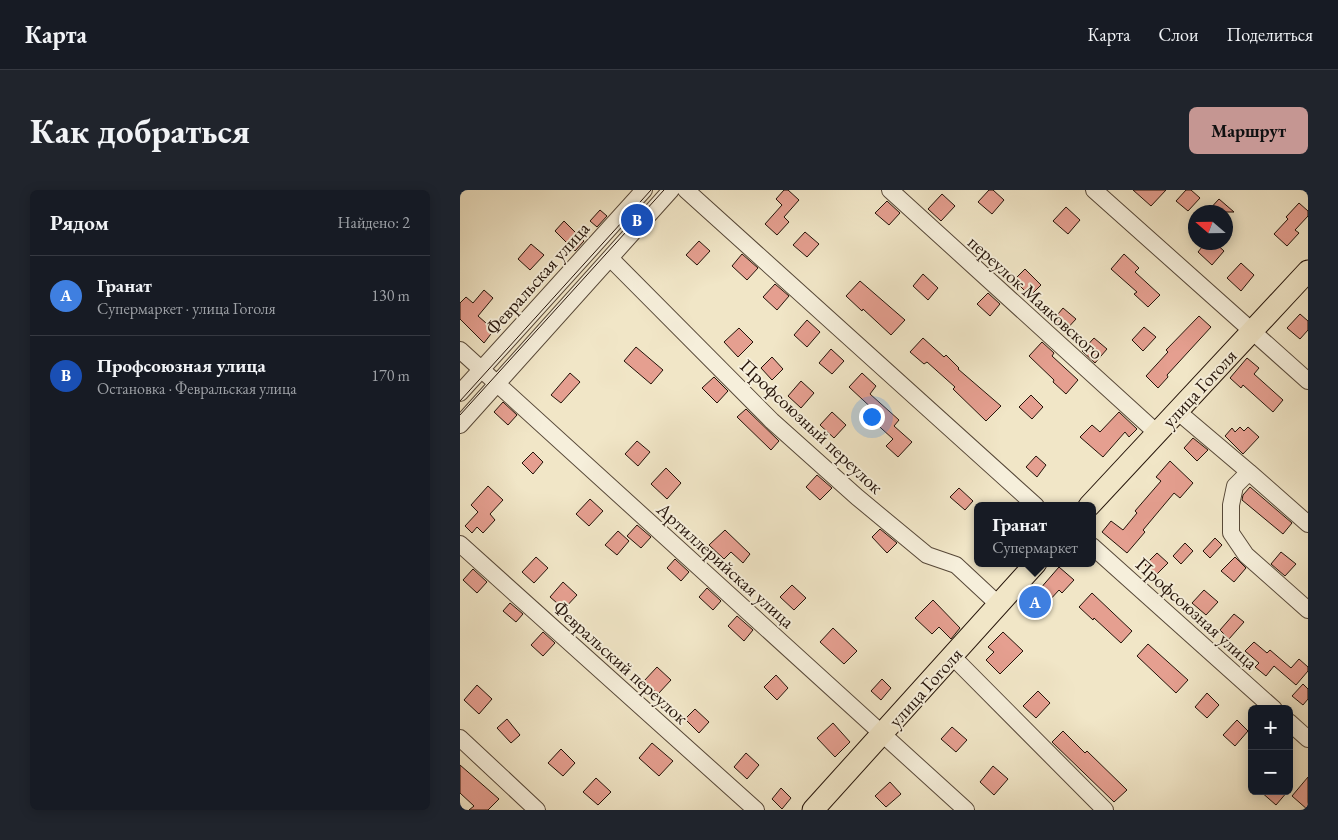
<!DOCTYPE html>
<html lang="ru">
<meta charset="utf-8">
<style>
body{margin:0;font-family:"EB Garamond",serif;background:#20242c;color:#f1f3f6}
.controls{position:absolute;right:15px;bottom:15px;display:grid;overflow:hidden;border-radius:8px;box-shadow:0 2px 12px #0003}
.controls button{width:45px;height:45px;display:grid;place-items:center;padding:0;border:0;border-bottom:1px solid #363941;background:#171b24;color:#f1f3f6;font:25px sans-serif}
.compass{position:absolute;left:728px;top:15px;width:45px;height:45px;border-radius:50%;background:#171b24;box-shadow:0 2px 12px #0003;rotate:290deg}
.you{position:absolute;left:411px;top:226px;width:18px;height:18px;margin:-12px;border:4px solid #fff;border-radius:50%;background:#1a73e8;box-shadow:0 0 0 8px #1a73e833}
.badge{display:grid;place-items:center;width:32px;height:32px;border-radius:50%;background:#c59692;color:#fff;font-size:16px;font-weight:700}
.pin{position:absolute;translate:-50% -50%;border:2px solid #fff;box-shadow:0 1px 5px #0006}
.popup{position:absolute;left:514px;top:312px;width:122px;height:65px;box-sizing:border-box;display:grid;place-content:center;border-radius:8px;background:#171b24;filter:drop-shadow(0 1px 4px #0005);font-size:16px;white-space:nowrap;color:#9ea1a6}
.popup b{font-size:19px;color:#f1f3f6}
.popup::after{content:'';position:absolute;left:50%;top:100%;margin-left:-10px;border:10px solid transparent;border-top-color:#171b24}
.list{margin:0;padding:0;list-style:none}
h2{display:flex;justify-content:space-between;align-items:center;height:65px;margin:0;padding:0 20px;font-size:21px}
h2 small{font-size:16px;font-weight:400;color:#9ea1a6}
.list li{display:grid;grid-template-columns:32px 1fr auto;gap:15px;align-items:center;box-sizing:border-box;height:80px;padding:0 20px;border-top:1px solid #363941}
.list b{display:block;font-size:19px;white-space:nowrap}
.list p{margin:0;font-size:16px;white-space:nowrap;color:#9ea1a6}
.list em{font-size:16px;font-style:normal;color:#9ea1a6}
.map{position:relative;flex:none;width:848px;height:620px;overflow:hidden;border-radius:8px}
header{display:flex;align-items:center;gap:30px;box-sizing:border-box;height:70px;padding:0 25px;background:#171b24;border-bottom:1px solid #363941}
header strong{font-size:24px}
nav{display:flex;gap:28px;margin-inline-start:auto;font-size:18px}
.intro{display:flex;align-items:center;justify-content:space-between;box-sizing:border-box;height:120px;padding:0 30px}
h1{margin:0;font-size:35px}
.button{padding:12px 22px;border-radius:8px;background:#c59692;color:#111;font-size:18px;font-weight:700}
main{display:flex;gap:30px;padding:0 30px}
aside{flex:1;background:#171b24;border-radius:8px;box-shadow:0 2px 12px #0003}
.map>svg:first-child{display:block}
.building{fill:#e59f90;stroke:#241309}
.lines{fill:none;stroke-linecap:round;stroke-linejoin:round}
.minor-casing{stroke:#574838;stroke-width:18}
.major-casing{stroke:#241309;stroke-width:23}
.minor{stroke:#f6efdb;stroke-width:16}
.major{stroke:#f1e6c7;stroke-width:21}
.tram{stroke:#241309;stroke-width:1}
.labels{text-anchor:middle;stroke-width:4;stroke-linejoin:round;paint-order:stroke}
.street-label{font-size:19px;fill:#241309;stroke:#f6efdb}
</style>
<header>
<strong>Карта</strong>
<nav><a>Карта</a><a>Слои</a><a>Поделиться</a></nav>
</header>
<div class="intro"><h1>Как добраться</h1><a class="button">Маршрут</a></div>
<main>
<aside>
<h2>Рядом<small>Найдено: 2</small></h2>
<ul class="list">
<li><span class="badge" style="background:#3f7fe0">A</span><div><b>Гранат</b><p>Супермаркет · улица Гоголя</p></div><em>130 m</em></li>
<li><span class="badge" style="background:#1a4fb4">B</span><div><b>Профсоюзная улица</b><p>Остановка · Февральская улица</p></div><em>170 m</em></li>
</ul>
</aside>
<div class="map">
<svg width="848" height="620" viewBox="0 0 848 620">
<rect width="100%" height="100%" fill="#f1e6c7"/>
<filter id="stains"><feTurbulence type="fractalNoise" baseFrequency=".004" numOctaves="4"/><feColorMatrix values="0 0 0 0 .2 0 0 0 0 .09 0 0 0 0 .02 0 0 0 .5 -.17"/></filter>
<radialGradient id="worn" r=".72"><stop offset=".6" stop-color="#630" stop-opacity="0"/><stop offset="1" stop-color="#630" stop-opacity=".3"/></radialGradient>
<path class="building" d="M324 0H328L339 10 324 27 329 32 317 45 305 34 322 15 316 9Z
M529 0H533L544 10 532 24 518 12Z
M673 0H706L691 16Z
M726 0H731L740 8 728 21 716 11Z
M482 4 495 16 481 31 468 19Z
M759 9 774 22H747Z
M427 11 440 23 429 35 415 23Z
M839 13 848 21V26L835 40 839 43 827 56 814 44 828 29 826 27Z
M606 17 620 30 608 44 593 31Z
M140 20 147 26 137 37 130 31Z
M104 31 124 51 115 61 95 41Z
M345 42 359 54 347 67 333 55Z
M239 51 250 61 237 75 226 65Z
M746 52H754L764 61 752 75 738 62Z
M71 54 84 65 70 80 58 69Z
M282 64 298 78 287 90 272 76Z
M664 64 679 78 675 82 700 105 688 117 674 104 677 102 651 79Z
M781 73 794 85 781 101 767 88Z
M565 79 581 95 570 106 554 90Z
M463 84 478 98 468 110 453 96Z
M400 91 445 130 431 145 403 119 402 121 386 106Z
M315 94 329 106 317 120 303 107Z
M24 100 33 108 18 126 34 140 24 153 0 129V113L6 107 13 113Z
M528 103 540 114 530 126 517 114Z
M603 118 616 129 605 141 593 130Z
M840 124 848 131V140L840 149 827 138Z
M739 126 751 137 707 185 708 187 698 198 686 186 708 162 706 160Z
M347 130 360 142 347 157 334 145Z
M684 137 696 147 683 161 672 150Z
M279 138 293 152 278 167 264 152Z
M463 148 484 167 486 165 499 178 498 179 541 216 526 231 493 199 495 197 467 172 464 174 450 162Z
M634 148 647 159 635 173 622 161Z
M582 152 594 163 592 166 618 190 606 204 593 192 594 190 569 166Z
M176 157 203 180 191 194 164 171Z
M371 159 384 171 372 184 359 173Z
M312 167 323 179 312 190 301 178Z
M787 168 799 178 794 184 823 210 813 222 783 195 781 198 770 188Z
M110 183 120 192 101 213 91 205Z
M402 183 416 196 410 204 439 230 434 236 452 252 438 267 426 256 433 249 411 229 417 223 389 197Z
M254 187 268 201 257 213 242 198Z
M341 191 354 203 341 218 328 206Z
M571 205 583 217 572 229 559 217Z
M43 212 57 225 48 235 34 222Z
M286 219 319 251 311 260 277 227Z
M372 222 386 235 374 248 360 235Z
M659 222 677 239 669 247 665 242 643 267 620 247 632 235 640 242Z
M780 237 784 241 788 237 799 247 783 264 765 246 772 238 775 242Z
M733 248 748 260 737 271 724 258Z
M177 251 190 262 178 276 165 264Z
M73 262 83 272 73 284 62 273Z
M576 266 586 275 577 287 566 277Z
M710 271 733 293 720 308 714 303 683 340 685 342 667 363 642 342 651 331 663 340 677 323 675 321 701 291 696 287Z
M206 278 221 293 207 309 191 294Z
M357 285 372 298 360 310 346 297Z
M28 296 43 310 30 324 35 330 23 343 17 337 12 343 5 336 18 322 11 315Z
M790 297 832 333 823 344 782 310 783 305Z
M499 298 513 311 505 320 490 307Z
M130 309 143 321 129 336 116 324Z
M177 335 191 347 181 358 167 346Z
M420 339 437 353 427 363 412 347Z
M265 340 290 364 283 373 271 362 264 369 249 355Z
M158 341 169 351 157 365 145 355Z
M755 348 762 355 750 368 743 361Z
M725 353 733 361 721 374 713 366Z
M821 362 836 374 825 386 811 374Z
M697 363 708 373 696 385 685 375Z
M76 367 88 378 74 393 62 382Z
M775 367 786 378 774 392 761 381Z
M215 369 229 382 221 391 207 378Z
M599 377 614 390 602 403 599 400 578 423 565 411 577 398 579 400Z
M13 379 27 392 17 403 3 390Z
M103 392 117 405 104 419 90 407Z
M332 395 346 408 334 420 320 407Z
M247 398 261 411 253 420 239 407Z
M744 400 758 412 746 425 732 413Z
M632 403 672 441 661 453 634 428 633 430 619 417Z
M473 410 500 438 491 449 479 437 472 444 455 428Z
M50 413 63 424 56 432 43 421Z
M774 424 784 432 769 449 760 440Z
M277 426 293 440 284 451 268 436Z
M373 438 397 461 384 474 360 452Z
M83 442 95 453 83 466 71 455Z
M543 442 563 461 540 484 526 470 534 462 528 457Z
M794 452 807 463 810 460 831 478 839 469 848 477V481L836 495 814 476 806 486 795 477 799 473 785 461Z
M688 454 728 490 716 503 677 466Z
M197 477 211 490 198 504 184 491Z
M316 485 328 498 317 510 304 497Z
M422 489 431 498 421 510 411 501Z
M843 494 848 499V509L843 515 832 506Z
M17 495 32 509 19 524 4 510Z
M578 501 590 513 576 528 563 516Z
M747 503 759 515 747 528 735 517Z
M235 519 249 532 239 543 225 529Z
M47 529 60 545 51 553 37 538Z
M777 530 788 541 775 556 763 545Z
M373 533 390 552 375 567 357 548Z
M492 537 507 550 496 562 481 549Z
M603 541 625 563 627 561 667 600 654 612 592 552Z
M192 553 213 571 199 586 179 568Z
M101 559 115 573 103 586 88 573Z
M286 563 299 575 287 589 274 577Z
M0 575 39 609 28 620H9L14 616 0 603Z
M533 576 548 589 534 605 520 592Z
M848 587V620L832 606Z
M136 588 151 602 138 615 123 602Z
M430 592 441 604 426 617 415 606Z
M321 598 331 608 322 619 312 609Z
M800 601H828L816 615Z"/>
<g class="lines">
<g class="minor-casing">
<path id="minor" d="M226 0 576 316
M430 0 697 243
M634 0 848 191
M150 68 312 231 397 307 467 365 496 375 539 415
M0 160 506 620
M0 203 184 0
M717 221 789 282 775 296 771 315V343L786 365 848 420
M0 235 211 0
M789 282 848 334
M0 354 296 620
M632 356 814 519
M492 466 645 620
M829 532 848 549
M0 548 77 620"/>
</g>
<g class="major-casing">
<path id="major" d="M629 316 848 81
M353 620 576 373"/>
</g>
<use href="#minor" class="minor"/>
<use href="#major" class="major"/>
<path class="tram" d="M0 211 191 0
M0 225 204 0"/>
</g>
<g class="labels">
<g class="street-label">
<text transform="translate(77 88) rotate(-48)" y="7">Февральская улица</text>
<text transform="translate(576 107) rotate(42)" y="7">переулок Маяковского</text>
<text transform="translate(739 198) rotate(-47)" y="7">улица Гоголя</text>
<text transform="translate(352 236) rotate(43)" y="7">Профсоюзный переулок</text>
<text transform="translate(266 375) rotate(42)" y="7">Артиллерийская улица</text>
<text transform="translate(737 423) rotate(42)" y="7">Профсоюзная улица</text>
<text transform="translate(161 472) rotate(42)" y="7">Февральский переулок</text>
<text transform="translate(465 497) rotate(-48)" y="7">улица Гоголя</text>
</g>
</g>
<rect width="100%" height="100%" filter="url(#stains)"/>
<rect width="100%" height="100%" fill="url(#worn)"/>
</svg>
<div class="controls">
<button>+</button>
<button>−</button>
</div>
<svg class="compass" viewBox="-18 -18 36 36"><path d="M0-13l5 13h-10z" fill="#e53935"/><path d="M0 13l5-13h-10z" fill="#9ea1a6"/></svg>
<div class="you"></div>
<div class="pin badge" style="left:575px;top:412px;background:#3f7fe0">A</div>
<div class="popup"><b>Гранат</b>Супермаркет</div>
<div class="pin badge" style="left:177px;top:30px;background:#1a4fb4">B</div>
</div>
</main>
